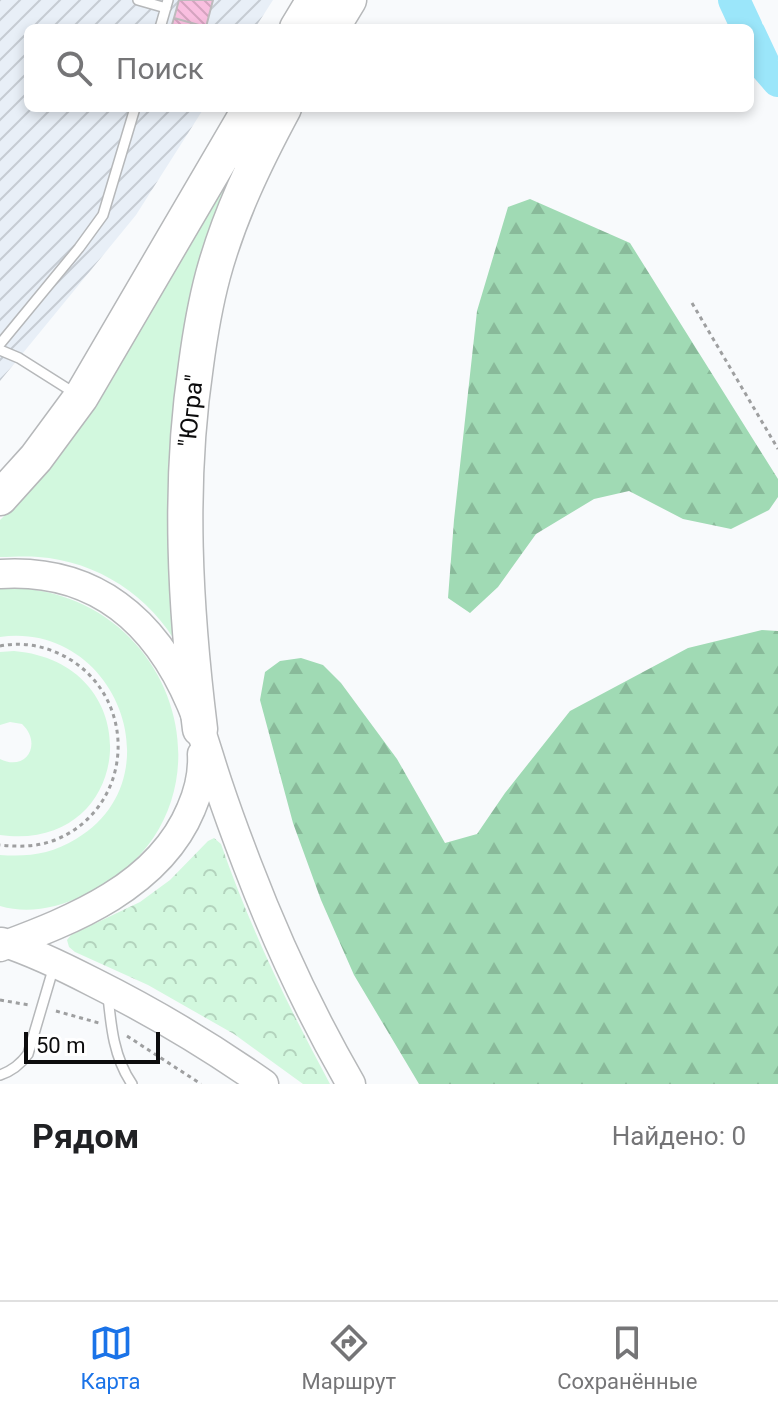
<!DOCTYPE html>
<html lang="ru">
<meta charset="utf-8">
<style>
body{margin:0;font-family:Roboto,sans-serif;background:#f2f2f2;color:#202124}
.scale{position:absolute;left:24px;bottom:20px;width:136px;box-sizing:border-box;padding-left:8px;border:4px solid #0c0c0d;border-top:0;font-size:22px;line-height:28px;white-space:nowrap;color:#0c0c0d;-webkit-text-stroke:6px #fff;paint-order:stroke}
.list{margin:0;padding:0;list-style:none}
h2{display:flex;justify-content:space-between;align-items:center;height:104px;margin:0;padding:0 32px;font-size:34px}
h2 small{font-size:26px;font-weight:400;color:#757577}
.icon{flex:none;width:44px;height:44px;fill:none;stroke:currentColor;stroke-width:2;stroke-linecap:round;stroke-linejoin:round}
.map{position:relative;flex:none;width:778px;height:1084px;overflow:hidden}
.search{position:absolute;background:#fff;box-shadow:0 4px 12px #0003;left:24px;right:24px;top:24px;height:88px;display:flex;align-items:center;gap:20px;box-sizing:border-box;padding:0 28px;border-radius:12px;color:#757577;font-size:30px}
.sheet{height:216px;background:#fff}
nav{display:flex;justify-content:space-around;align-items:center;box-sizing:border-box;height:112px;border-top:2px solid #e0e0e0;background:#fff;font-size:22px;color:#757577}
nav a{display:grid;justify-items:center;gap:4px}
nav .on{color:#1a73e8}
.map>svg:first-child{display:block}
.industrial{fill:url(#industrial-furrows)}
.grass{fill:#d2f8de}
.forest{fill:url(#forest-firs)}
.park{fill:url(#park-crowns)}
.lines{fill:none;stroke-linecap:round;stroke-linejoin:round}
.river{stroke:#9be6fa;stroke-width:32}
.building{fill:url(#building-back-hatch);stroke:#bebbbd;stroke-width:2}
.lane-casing{stroke:#b6b8ba;stroke-width:12}
.primary-casing{stroke:#b6b8ba;stroke-width:31}
.highway-casing{stroke:#b6b8ba;stroke-width:37}
.path{stroke:#9e9fa0;stroke-width:3;stroke-dasharray:4 4;stroke-linecap:butt}
.lane{stroke:#fff;stroke-width:9}
.primary{stroke:#fff;stroke-width:28}
.highway{stroke:#fff;stroke-width:34}
.labels{text-anchor:middle;stroke-width:6;stroke-linejoin:round;paint-order:stroke}
.street-label{font-size:24px;fill:#0c0c0d;stroke:#fff}
</style>
<div class="map">
<svg width="778" height="1084" viewBox="0 0 778 1084">
<defs>
<pattern id="industrial-furrows" width="10" height="10" patternUnits="userSpaceOnUse" patternTransform="scale(2)"><rect width="10" height="10" fill="#e8eff7"/><path d="M-1 1l2-2M0 10L10 0M9 11l2-2" fill="none" stroke="#c6ccd3"/></pattern>
<pattern id="forest-firs" width="22" height="20" patternUnits="userSpaceOnUse" patternTransform="scale(2)"><rect width="22" height="20" fill="#a0dab4"/><path d="M5 1l3.5 6h-7zM16 11l3.5 6h-7z" fill="#89ba9a"/></pattern>
<pattern id="park-crowns" width="20" height="18" patternUnits="userSpaceOnUse" patternTransform="scale(2)"><rect width="20" height="18" fill="#d2f8de"/><path d="M2 6a3 3 0 1 1 6 0M12 15a3 3 0 1 1 6 0" fill="none" stroke="#b3d3bd"/></pattern>
<pattern id="building-back-hatch" width="6" height="6" patternUnits="userSpaceOnUse" patternTransform="scale(2)"><rect width="6" height="6" fill="#f9bfe0"/><path d="M-1 5l2 2M0 0l6 6M5-1l2 2" fill="none" stroke="#d4a3bf"/></pattern>
</defs>
<rect width="100%" height="100%" fill="#f8fafc"/>
<path class="industrial" d="M0 0H273L255 28H28V108H204L136 215 0 381Z"/>
<path class="grass" d="M262 108 222 203 179 648C151 596 97 561 38 557 25 556 12 557 0 557V520L17 503Z
M17 588C187 598 244 822 83 896 56 908 28 914 0 906V855C29 857 51 854 76 839 177 779 116 621 0 637V589Z
M14 651C153 663 135 854 0 835V759C26 772 43 744 22 724L10 722 0 725V652Z"/>
<path class="forest" d="M530 199 630 243 778 479V497L769 510 731 529 683 519 629 491 594 499 536 534 498 587 470 613 448 598 454 520 477 311 508 207Z
M762 630 778 631V1084H419L354 975 321 900 293 823 260 700 265 672 280 661 301 658 323 665 341 683 397 759 445 843 477 834 505 793 570 711 688 648Z"/>
<path class="park" d="M214 838 221 844C250 928 288 1006 330 1084H303L234 1034 148 985 75 952 69 947 67 940 71 935 140 902 170 880 208 841Z"/>
<g class="lines">
<path class="river" d="M734 0 747 28
M750 34 765 66 778 81"/>
</g>
<path class="building" d="M179 0H213L206 27 174 18Z
M174 18 206 27V28H171Z"/>
<g class="lines">
<g class="lane-casing">
<path id="lane" d="M138 0 166 8
M160 28 168 0
M0 344 79 248 103 215 135 108
M0 350 19 358 76 394
M108 996C111 1027 114 1058 132 1084
M0 1075C12 1071 20 1065 28 1054L54 966"/>
</g>
<g class="primary-casing">
<path id="primary" d="M0 574C94 568 155 620 191 704 202 730 209 758 218 784 227 811 237 838 247 864 276 940 310 1013 351 1084
M2 942C34 952 64 967 93 982 153 1012 210 1046 264 1084
M0 947C73 920 159 886 191 809 199 791 203 773 202 754"/>
</g>
<g class="highway-casing">
<path id="highway" d="M297 28 314 0
M332 28 349 0
M0 498 36 458 81 397 250 108
M200 729C185 608 178 486 196 365 200 335 205 305 213 275 229 216 255 162 284 108"/>
</g>
<path class="path" d="M692 303 778 449
M0 646C25 641 50 647 71 660 140 704 132 809 55 840 37 847 19 847 0 845
M0 1000 29 1005
M56 1011 99 1023
M127 1036 201 1084"/>
<use href="#lane" class="lane"/>
<use href="#primary" class="primary"/>
<use href="#highway" class="highway"/>
</g>
<g class="labels">
<g class="street-label">
<text transform="translate(191 411) rotate(-84)" y="8">"Югра"</text>
</g>
</g>
</svg>
<div class="scale">50 m</div>
<div class="search"><svg class="icon" aria-label="search" viewBox="0 0 24 24"><circle cx="10" cy="10" r="6"/><path d="M15 15l6 6"/></svg>Поиск</div>
</div>
<section class="sheet">
<h2>Рядом<small>Найдено: 0</small></h2>
<ul class="list">
</ul>
</section>
<nav>
<a class="on"><svg class="icon" aria-label="map" viewBox="0 0 24 24"><path d="M3 6l6-2 6 2 6-2v14l-6 2-6-2-6 2zM9 4v14M15 6v14"/></svg>Карта</a>
<a><svg class="icon" aria-label="directions" viewBox="0 0 24 24"><path d="M12 3l9 9-9 9-9-9zM9 14v-3h6M13 9l2 2-2 2"/></svg>Маршрут</a>
<a><svg class="icon" aria-label="saved" viewBox="0 0 24 24"><path d="M7 4h10v16l-5-4-5 4z"/></svg>Сохранённые</a>
</nav>
